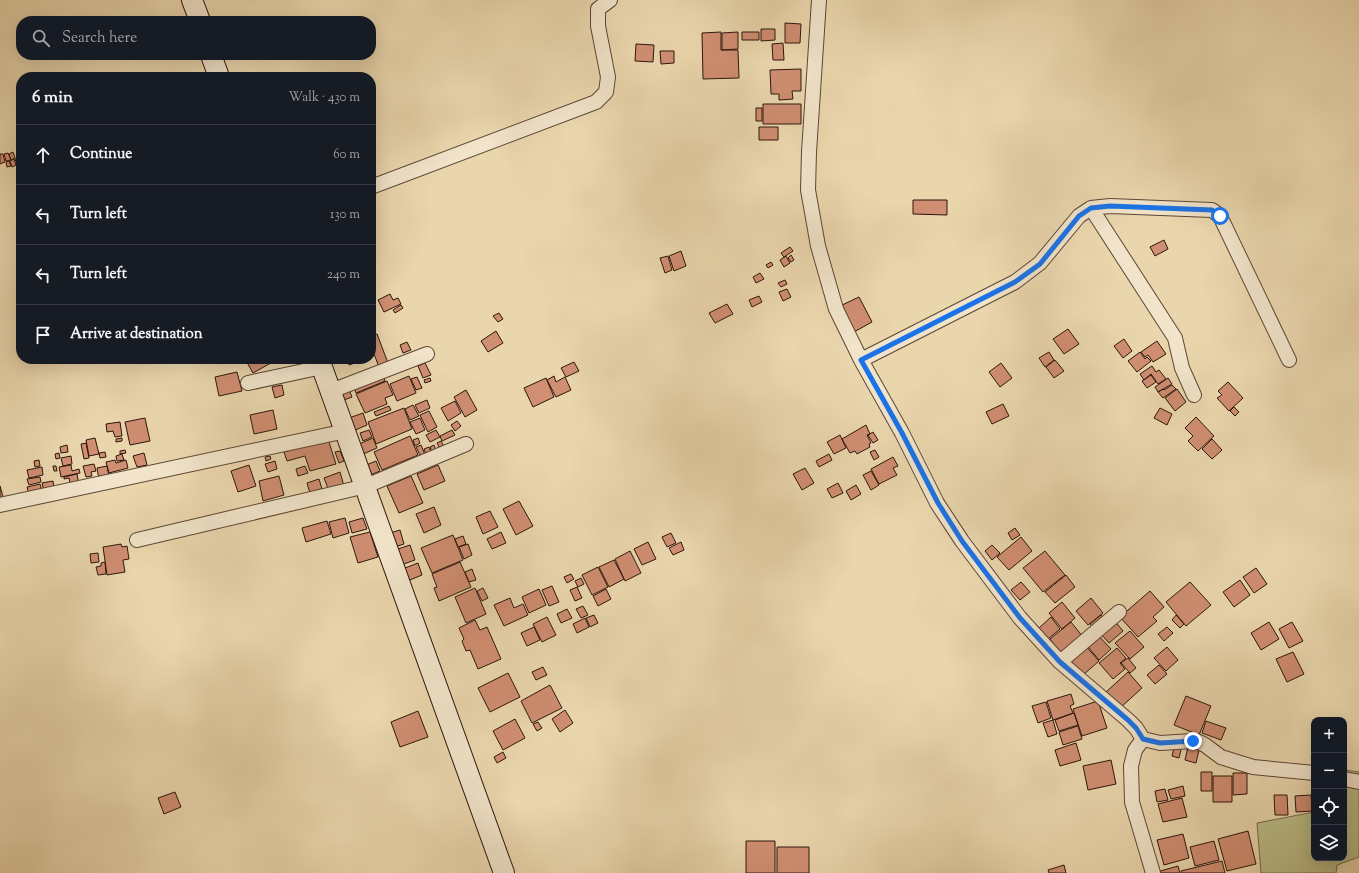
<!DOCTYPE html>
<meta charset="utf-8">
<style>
body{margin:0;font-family:"Sorts Mill Goudy",serif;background:#20242c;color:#f1f3f6}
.controls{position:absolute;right:12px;bottom:12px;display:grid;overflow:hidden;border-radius:8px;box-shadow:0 4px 16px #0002}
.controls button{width:36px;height:36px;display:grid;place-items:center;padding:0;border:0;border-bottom:1px solid #363941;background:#171b24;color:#f1f3f6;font:20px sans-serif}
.stop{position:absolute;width:12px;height:12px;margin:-9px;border:3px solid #1a73e8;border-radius:50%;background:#fff}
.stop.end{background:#1a73e8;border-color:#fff;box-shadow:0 1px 4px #0008}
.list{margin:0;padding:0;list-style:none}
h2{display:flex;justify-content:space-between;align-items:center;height:52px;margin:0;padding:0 16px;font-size:17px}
h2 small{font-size:13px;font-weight:400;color:#9ea1a6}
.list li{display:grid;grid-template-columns:26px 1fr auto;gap:12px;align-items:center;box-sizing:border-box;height:60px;padding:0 16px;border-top:1px solid #363941}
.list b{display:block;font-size:15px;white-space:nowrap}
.list em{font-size:13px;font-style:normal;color:#9ea1a6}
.icon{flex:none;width:22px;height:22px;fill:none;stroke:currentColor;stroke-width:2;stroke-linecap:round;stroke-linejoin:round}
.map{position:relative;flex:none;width:1359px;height:873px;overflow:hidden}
.search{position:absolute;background:#171b24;box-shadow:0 4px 16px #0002;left:16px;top:16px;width:360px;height:44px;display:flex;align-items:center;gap:10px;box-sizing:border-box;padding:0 14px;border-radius:16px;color:#9ea1a6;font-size:15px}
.panel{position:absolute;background:#171b24;box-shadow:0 4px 16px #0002;left:16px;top:72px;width:360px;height:292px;border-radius:16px}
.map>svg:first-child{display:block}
.green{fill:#babd88;stroke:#736a4a}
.building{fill:#d08e72;stroke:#2c160b}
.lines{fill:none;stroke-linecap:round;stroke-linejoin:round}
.street-casing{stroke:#5c4634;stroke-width:16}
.secondary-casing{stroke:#2c160b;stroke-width:22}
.street{stroke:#f1e4ca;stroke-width:14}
.secondary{stroke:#f1e4ca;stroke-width:20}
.route{stroke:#1a73e8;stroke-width:5}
</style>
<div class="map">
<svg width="1359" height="873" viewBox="0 0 1359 873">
<rect width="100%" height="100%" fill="#ead6ad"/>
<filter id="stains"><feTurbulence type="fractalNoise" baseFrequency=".005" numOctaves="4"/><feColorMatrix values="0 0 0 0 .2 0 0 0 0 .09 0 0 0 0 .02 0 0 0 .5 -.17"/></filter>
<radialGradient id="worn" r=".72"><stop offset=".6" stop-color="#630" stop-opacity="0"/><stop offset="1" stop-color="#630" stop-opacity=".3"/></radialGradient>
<path class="green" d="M1344 770 1359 772V857L1337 865 1336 873H1261L1257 823 1314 812V858H1344Z"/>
<path class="building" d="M785 23 801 24 800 43H785Z
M761 29H775V40L761 41Z
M721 32V50H738L739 78 703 79 702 33Z
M738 32V49L722 50V33Z
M742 32H759V40H742Z
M783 43 784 60H773L772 44Z
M636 44 654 45 653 62 635 61Z
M660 51H674V63L661 64Z
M801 69V91H792L793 99 779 100V94H771L770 70Z
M763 104H801V124H763Z
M756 108H762V121H756Z
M759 127H778V140H759Z
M13 152 15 158 11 160 9 154Z
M8 153 11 160 6 161 4 154Z
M0 154H3L5 162 0 164Z
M18 158 20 164 17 165 15 159Z
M14 159 16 165 12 167 10 161Z
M9 161 11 166 7 167 6 162Z
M913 200H947V215L913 214Z
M1164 240 1168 249 1155 256 1150 247Z
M790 247 793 251 784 257 781 253Z
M681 251 686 266 674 271 669 256Z
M791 255 794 260 791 262 788 258Z
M668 256 672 270 665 273 660 258Z
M786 256 790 263 784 267 780 260Z
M771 262 773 265 768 268 766 265Z
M760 273 764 279 756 283 753 277Z
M785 280 787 284 781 287 778 283Z
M787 289 791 297 783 301 779 292Z
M390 294 393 300 398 298 401 304 384 312 378 300Z
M759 296 762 302 752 307 749 300Z
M859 297 872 322 854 332 840 306Z
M727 304 733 314 715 323 709 313Z
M401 305 403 308 395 313 393 310Z
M373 308 375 314 371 315V309Z
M499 313 503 319 498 322 493 316Z
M1068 329 1079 344 1064 354 1053 339Z
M496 331 503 343 488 352 481 341Z
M377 334 388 363 379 367 371 346V336Z
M1124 339 1132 351 1123 358 1114 346Z
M1157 341 1166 354 1153 362 1148 355 1145 357 1141 352Z
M407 342 411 350 403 353 400 345Z
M1049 352 1054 360 1045 367 1039 358Z
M1140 352 1145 359 1147 357 1151 361 1137 372 1128 361Z
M245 359H278L253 373Z
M347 359H367L349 365Z
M1055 360 1064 371 1054 378 1046 367Z
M574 362 579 371 566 377 561 368Z
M425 363 431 375 423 378 418 366Z
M1001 363 1012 378 1000 387 989 372Z
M1152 366 1156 372 1159 370 1166 379 1158 384 1151 374 1144 380 1140 374Z
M237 372 242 391 219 396 215 377Z
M382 373 385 381 356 393 353 385Z
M1151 375 1156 382 1147 388 1142 381Z
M409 376 416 393 397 401 390 384Z
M554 376 556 382 565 377 571 390 556 397 547 380Z
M417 377 422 388 416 390 411 379Z
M430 378 431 381 425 383 424 380Z
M546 378 554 397 533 407 524 388Z
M1168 378 1172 384 1158 392 1155 387Z
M387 381 393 395 385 398 387 404 365 413 356 394Z
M1228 382 1243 398 1229 411 1217 398 1222 395 1218 391Z
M282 385 284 395 275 398 272 387Z
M1172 385 1176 389 1163 398 1158 392 1163 389 1164 390Z
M348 387 352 397 341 401 337 392Z
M1177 389 1186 402 1175 411 1165 398Z
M466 390 477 410 465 417 454 397Z
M427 400 430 408 419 413 415 405Z
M455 401 461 413 448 421 441 408Z
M1003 404 1009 416 992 424 986 412Z
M413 405 419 416 410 420 405 409Z
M389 406 391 410 376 416 374 412Z
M1234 407 1239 412 1235 416 1230 411Z
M404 408 412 429 376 444 368 422Z
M1160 408 1172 414 1167 425 1154 418Z
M273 410 277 429 254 434 250 415Z
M429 411 437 427 428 432 420 415Z
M363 413 367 425 353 431 349 418Z
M1196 417 1214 436 1198 451 1188 441 1193 436 1185 428Z
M145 418 150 441 130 445 125 422Z
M420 418 425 430 416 434 410 422Z
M457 421 461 426 455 431 451 425Z
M120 422 122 436 115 437 113 431 107 432 106 424Z
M866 425 870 434 867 435 871 443 869 444 870 447 857 454 855 451 850 453 842 439Z
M369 430 372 437 363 441 360 433Z
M436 430 440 437 430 442 426 435Z
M452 430 455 435 442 441 440 436Z
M873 432 878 440 873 443 868 435Z
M840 435 846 448 834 454 827 442Z
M410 436 418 455 382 470 374 452Z
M95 438 99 454 89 456 86 440Z
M122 438V441L116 442V439Z
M373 438 377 448 361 455 357 445Z
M418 438 420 443 415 446 413 440Z
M328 439 336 464 310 471 305 456 287 461 284 452Z
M1212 439 1222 450 1212 459 1202 449Z
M441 441 444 447 440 449 437 443Z
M86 443 89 458 84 459 81 444Z
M67 445 68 452 61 453 60 447Z
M421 445 426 457 422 459 416 447Z
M434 445 436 450 432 452 430 447Z
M429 447 432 453 427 456 424 449Z
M125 450 126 453 120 454V451Z
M875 450 879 457 874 460 870 452Z
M340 451 344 461 339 463 335 452Z
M105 452 106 457 100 458 99 453Z
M59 453 60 458 56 459 55 454Z
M144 453 147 465 137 467 133 456Z
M122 454 124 460 117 461 116 456Z
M829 454 832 460 819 467 816 461Z
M71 456 72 464 63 466 61 458Z
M270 456 271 459 266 461 265 457Z
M893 457 898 466 893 468 897 475 879 484 871 469Z
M39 460 40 466 35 467 34 461Z
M115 460 116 463 126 460 128 468 109 473 106 462Z
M275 461 277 469 268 472 265 464Z
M376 461 380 471 368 476 364 466Z
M94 464 96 471 91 472 92 476 86 477 83 466Z
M71 465 72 471 79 469 80 473 61 477 59 467Z
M249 465 256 486 238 492 231 471Z
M438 465 445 481 424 490 417 474Z
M53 466H56L57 471H54Z
M107 466 109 476 99 479 97 468Z
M305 466 308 473 298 476 296 469Z
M42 467 43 475 29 478 27 470Z
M805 468 814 483 802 490 793 474Z
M871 471 879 485 871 490 863 475Z
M340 472 344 486 329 491 324 478Z
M77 474 79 485 71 487 69 478 64 479V477Z
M279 476 284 495 263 501 259 481Z
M411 476 423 503 399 513 387 486Z
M40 477 41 482 29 485 27 479Z
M319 479 322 489 310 493 307 483Z
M53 481 54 488 44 491 42 483Z
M838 483 843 493 832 498 827 489Z
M40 484 42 491 29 494 27 487Z
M856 485 861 494 851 500 846 491Z
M0 486 4 500 0 501Z
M519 501 533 526 516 535 503 509Z
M434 507 441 525 424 533 416 514Z
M490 511 498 527 483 534 476 517Z
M345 518 349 533 333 538 329 522Z
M363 518 367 529 352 533 349 522Z
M327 521 331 534 306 542 302 528Z
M1015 528 1020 535 1012 540 1008 533Z
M400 530 404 544 395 547 390 533Z
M370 532 378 557 358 563 350 537Z
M501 532 506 543 492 549 487 539Z
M671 533 676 543 667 547 662 537Z
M453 535 463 560 432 573 421 548Z
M463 536 466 544 458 547 455 539Z
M1021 537 1032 551 1009 570 997 557Z
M648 542 656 559 642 565 634 549Z
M681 542 684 550 673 555 669 548Z
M121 544 122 547 127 546 129 559 123 560 125 572 107 575 103 547Z
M468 544 472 555 464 559 459 547Z
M410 545 415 560 401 565 395 550Z
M992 545 1000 553 992 560 985 551Z
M630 551 641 573 625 581 615 559Z
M1045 551 1065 575 1043 592 1023 568Z
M98 553 99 562 91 563 90 554Z
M614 560 624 579 609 587 599 567Z
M105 562 106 574 98 575 96 567 101 566V563Z
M460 562 471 587 439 601 434 588 437 587 432 574Z
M418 563 422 575 405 582 400 570Z
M598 567 608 587 592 595 582 575Z
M1256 568 1267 584 1254 593 1243 577Z
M472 569 476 580 469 582 465 572Z
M571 574 574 579 567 583 564 577Z
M1066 575 1075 587 1055 603 1045 592Z
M581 578 584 584 578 587 575 581Z
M1240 580 1250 595 1234 607 1223 592Z
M1021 582 1030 592 1020 600 1011 590Z
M1190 582 1211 605 1186 626 1166 602Z
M552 586 559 602 549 606 542 590Z
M577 587 582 598 575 601 570 590Z
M475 588 486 614 466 623 455 597Z
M483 588 488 598 482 601 477 591Z
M539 589 546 605 529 613 522 597Z
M606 589 611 599 598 606 593 596Z
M1150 591 1164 607 1153 617 1157 621 1138 637 1120 617Z
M510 598 514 608 523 604 528 615 504 626 494 605Z
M1091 598 1103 613 1088 625 1076 611Z
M1062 602 1075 618 1062 629 1049 613Z
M583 606 588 615 581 618 576 609Z
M567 609 572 618 561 623 557 614Z
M594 615 598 623 590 627 586 618Z
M1101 615 1107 622 1096 631 1090 624Z
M1176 615 1184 624 1180 628 1172 620Z
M547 617 556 635 542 642 533 624Z
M1051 617 1060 629 1048 639 1039 628Z
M585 618 589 627 577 633 573 624Z
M1113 619 1123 631 1109 643 1099 632Z
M475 620 480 630 487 627 501 659 478 669 470 650 466 651 462 641 464 639 459 628Z
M1071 622 1083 637 1061 654 1050 639Z
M1269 622 1279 639 1261 650 1251 633Z
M1292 622 1303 641 1289 648 1279 629Z
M534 627 540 640 527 646 521 633Z
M1167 627 1173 633 1164 641 1158 634Z
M1130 631 1144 647 1130 659 1115 643Z
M1096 633 1111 649 1099 660 1085 643Z
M1084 644 1099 661 1083 675 1068 658Z
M1167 647 1178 660 1166 671 1154 658Z
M1117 648 1126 658 1120 663 1125 669 1113 679 1099 663Z
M1293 652 1304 674 1287 682 1276 659Z
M1128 658 1136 668 1130 673 1121 663Z
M1159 665 1167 674 1155 684 1147 675Z
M543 667 547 675 536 680 532 672Z
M1128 672 1142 688 1120 708 1106 692Z
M508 673 520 697 490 712 478 688Z
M550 685 562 708 532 723 521 701Z
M1071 694 1074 704 1070 706 1073 713 1053 720 1047 701Z
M1186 696 1211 706 1199 735 1174 725Z
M1098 701 1107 728 1082 736 1073 709Z
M1046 702 1051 718 1038 723 1032 706Z
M565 710 573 723 560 732 552 719Z
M418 711 428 737 400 747 391 722Z
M1074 713 1078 725 1059 731 1055 720Z
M515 719 525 738 503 750 493 731Z
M1053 720 1057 734 1048 737 1043 723Z
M1206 721 1226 728 1221 740 1202 733Z
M538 722 542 728 537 731 533 724Z
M1078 726 1082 739 1063 745 1059 732Z
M1076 743 1081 760 1060 766 1055 750Z
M1175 744 1182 746 1179 758 1172 756Z
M1188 747 1199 750 1196 763 1185 760Z
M503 752 506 758 497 763 494 757Z
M1111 760 1116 784 1088 790 1083 766Z
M1201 772H1212V791H1201Z
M1233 773H1247V794L1233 795Z
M1213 776H1232V802H1213Z
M1183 786 1185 796 1171 799 1168 790Z
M1165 789 1168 800 1157 802 1155 791Z
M175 792 181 807 164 814 158 798Z
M1274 795H1287L1288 815H1275Z
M1311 795 1312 811 1296 812 1295 796Z
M1182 798 1187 817 1163 822 1158 804Z
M1248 831 1256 864 1227 871 1218 839Z
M1183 834 1189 858 1164 865 1157 840Z
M746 841H775V873H746Z
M1214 841 1219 860 1195 866 1190 847Z
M777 847H809V873H777Z
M1222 861 1225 873H1182L1181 871Z
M1064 865 1066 873H1049L1048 870Z
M1178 866 1180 873H1157V872Z"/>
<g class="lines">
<g class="street-casing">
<path id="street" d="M819 0 809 152 808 190 818 246 836 309 861 360 902 433 937 503 962 541 1020 618 1060 662 1128 720 1136 728 1143 739 1160 743 1193 741 1199 742 1205 745 1221 757 1253 767 1314 773
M371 187 596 102 606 92 608 77 598 26V9L610 0
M1091 208 1175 338 1182 368 1194 395
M861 360 1015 282 1040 263 1079 216 1091 208 1110 206 1212 210 1220 216 1289 360
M248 383 322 367
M331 391 427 354
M0 505 346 431
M137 540 366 486 466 444
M1060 662 1119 612
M1143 739 1135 750 1131 766 1132 802 1153 873
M1344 779 1359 782"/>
</g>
<g class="secondary-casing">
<path id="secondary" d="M192 0 200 21
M211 55 219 77
M319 359 504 873"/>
</g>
<use href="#street" class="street"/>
<use href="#secondary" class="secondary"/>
</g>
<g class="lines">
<path class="route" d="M1193 741 1160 743 1143 739 1136 728 1128 720 1060 662 1020 618 962 541 938 503 902 433 861 360 1015 282 1040 264 1079 216 1091 208 1110 206 1212 210 1220 216"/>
</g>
<rect width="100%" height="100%" filter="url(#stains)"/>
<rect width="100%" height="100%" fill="url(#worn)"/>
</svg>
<div class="controls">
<button>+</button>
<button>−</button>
<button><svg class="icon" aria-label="locate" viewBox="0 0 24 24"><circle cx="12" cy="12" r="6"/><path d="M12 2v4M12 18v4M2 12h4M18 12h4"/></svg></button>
<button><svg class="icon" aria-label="layers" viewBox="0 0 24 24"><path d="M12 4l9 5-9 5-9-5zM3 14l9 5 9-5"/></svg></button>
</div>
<div class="stop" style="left:1220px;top:216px"></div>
<div class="stop end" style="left:1193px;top:741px"></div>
<div class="search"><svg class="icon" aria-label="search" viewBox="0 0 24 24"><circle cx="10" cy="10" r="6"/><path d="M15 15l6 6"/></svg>Search here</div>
<section class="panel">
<h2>6 min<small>Walk · 430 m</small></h2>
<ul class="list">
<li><svg class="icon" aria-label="ahead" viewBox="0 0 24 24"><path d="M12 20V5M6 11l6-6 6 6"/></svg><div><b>Continue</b></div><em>60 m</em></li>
<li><svg class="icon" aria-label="left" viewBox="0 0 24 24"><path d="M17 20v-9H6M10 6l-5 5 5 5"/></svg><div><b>Turn left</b></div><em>130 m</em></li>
<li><svg class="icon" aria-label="left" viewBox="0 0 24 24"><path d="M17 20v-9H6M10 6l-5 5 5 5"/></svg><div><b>Turn left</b></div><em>240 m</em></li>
<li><svg class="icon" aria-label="arrive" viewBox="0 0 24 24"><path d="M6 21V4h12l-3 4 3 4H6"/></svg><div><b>Arrive at destination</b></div></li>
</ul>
</section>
</div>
